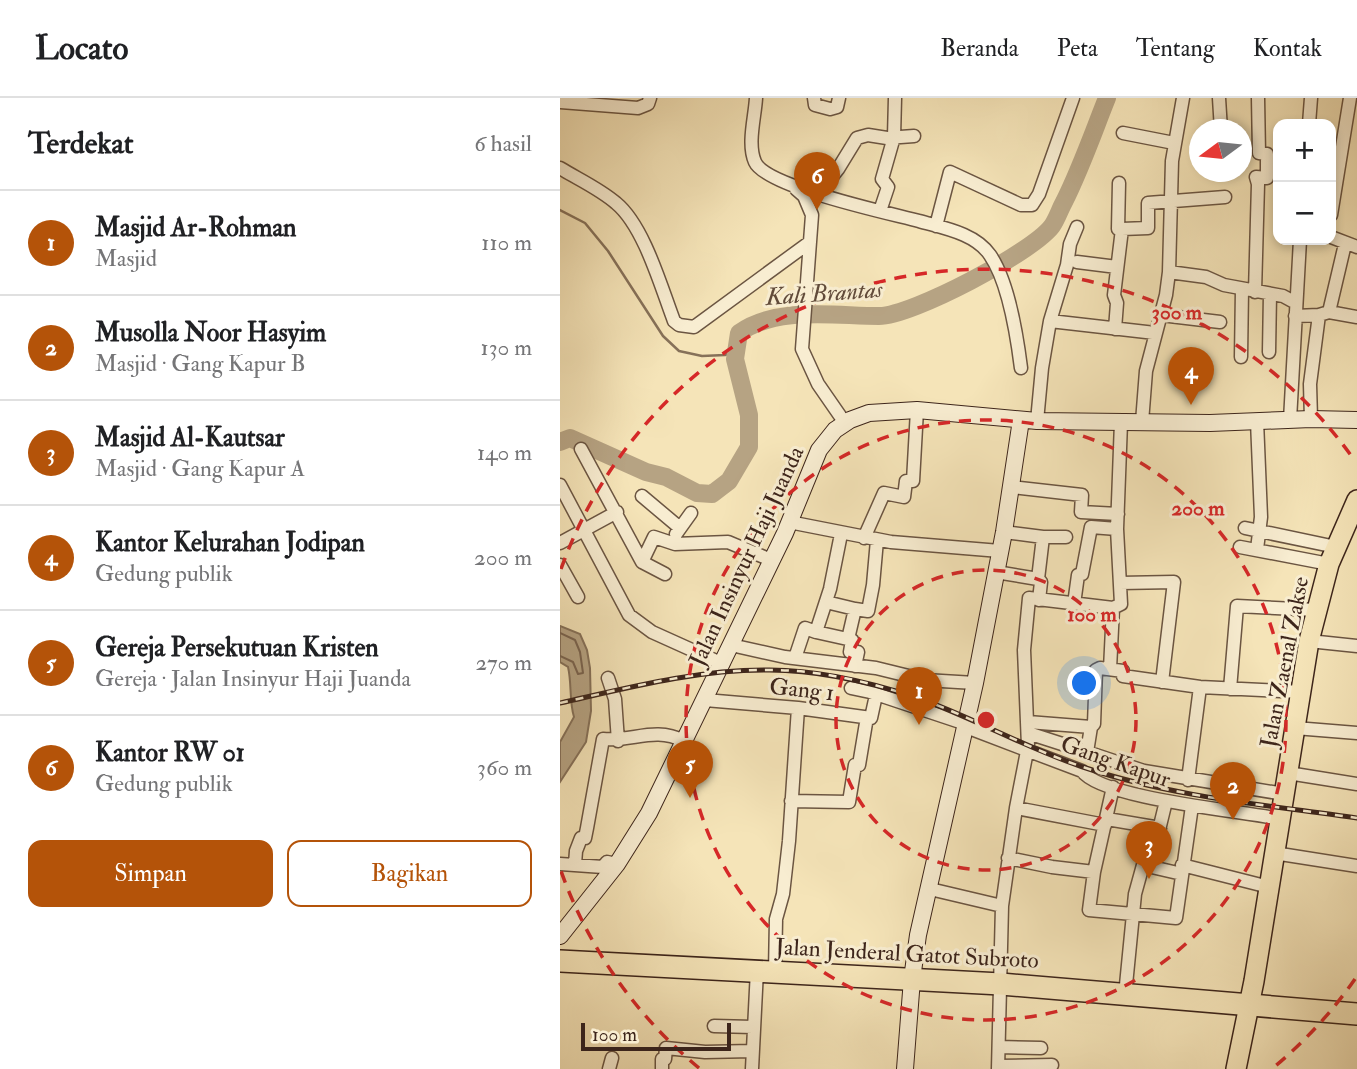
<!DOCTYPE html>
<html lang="id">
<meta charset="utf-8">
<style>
body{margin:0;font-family:"IM FELL Double Pica",serif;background:#f6f6f6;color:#202124}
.controls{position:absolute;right:21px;top:21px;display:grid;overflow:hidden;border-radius:14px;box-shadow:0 4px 10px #0003}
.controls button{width:63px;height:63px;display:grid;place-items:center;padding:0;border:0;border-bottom:2px solid #e0e0e0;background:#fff;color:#202124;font:35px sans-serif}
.compass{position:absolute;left:629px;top:21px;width:63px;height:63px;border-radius:50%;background:#fff;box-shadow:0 4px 10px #0003;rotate:255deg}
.scale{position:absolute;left:21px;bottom:18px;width:150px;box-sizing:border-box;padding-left:7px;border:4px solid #3d251b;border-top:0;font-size:19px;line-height:24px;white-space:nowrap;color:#3d251b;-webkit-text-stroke:5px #f8edd1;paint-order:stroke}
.you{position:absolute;left:525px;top:586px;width:24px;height:24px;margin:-18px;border:5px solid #fff;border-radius:50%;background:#1a73e8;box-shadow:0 0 0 10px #1a73e833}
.badge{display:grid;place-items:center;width:46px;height:46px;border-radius:50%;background:#b45309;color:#fff;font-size:23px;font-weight:700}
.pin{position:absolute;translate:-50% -58px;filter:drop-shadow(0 2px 4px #0008)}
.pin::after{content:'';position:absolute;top:37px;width:24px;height:21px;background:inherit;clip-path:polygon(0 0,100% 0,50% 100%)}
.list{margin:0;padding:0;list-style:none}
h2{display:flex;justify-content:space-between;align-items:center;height:91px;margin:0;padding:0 28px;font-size:30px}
h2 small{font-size:23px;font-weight:400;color:#757577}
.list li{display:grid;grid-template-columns:46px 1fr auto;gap:21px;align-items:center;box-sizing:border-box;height:105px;padding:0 28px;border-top:2px solid #e0e0e0}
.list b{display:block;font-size:26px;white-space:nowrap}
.list p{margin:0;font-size:23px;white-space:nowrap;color:#757577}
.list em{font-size:23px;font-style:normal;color:#757577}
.actions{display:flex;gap:14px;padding:21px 28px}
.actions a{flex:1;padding:16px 0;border:2px solid #b45309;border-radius:14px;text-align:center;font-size:24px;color:#b45309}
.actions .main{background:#b45309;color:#fff}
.map{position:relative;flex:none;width:797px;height:971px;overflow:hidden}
header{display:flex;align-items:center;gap:42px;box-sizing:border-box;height:98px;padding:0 35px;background:#fff;border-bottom:2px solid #e0e0e0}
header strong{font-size:33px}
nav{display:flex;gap:38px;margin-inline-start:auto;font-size:24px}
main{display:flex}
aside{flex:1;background:#fff}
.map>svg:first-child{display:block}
.water{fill:#b6a383;stroke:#867159;stroke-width:2}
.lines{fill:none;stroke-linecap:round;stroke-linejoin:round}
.shore{stroke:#7a644f;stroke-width:2}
.stream{stroke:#867159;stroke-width:2.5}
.river{stroke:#b6a383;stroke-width:18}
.street-casing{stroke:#6b5542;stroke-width:15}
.secondary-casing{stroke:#3d251b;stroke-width:18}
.primary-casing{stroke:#3d251b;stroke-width:22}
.highway-casing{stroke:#3d251b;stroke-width:24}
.street{stroke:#f8edd1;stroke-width:12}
.secondary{stroke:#f8edd1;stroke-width:16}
.primary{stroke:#f5e4b8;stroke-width:19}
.highway{stroke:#f5e4b8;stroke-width:21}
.rail-casing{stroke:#3d251b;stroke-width:5}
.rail{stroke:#f8edd1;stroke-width:2.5;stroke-dasharray:8;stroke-linecap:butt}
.ring{fill:none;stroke:#d62828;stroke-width:3.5;stroke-dasharray:12 9}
.labels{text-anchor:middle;stroke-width:6;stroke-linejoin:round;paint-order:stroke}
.street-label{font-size:23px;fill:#3d251b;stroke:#f8edd1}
.water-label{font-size:24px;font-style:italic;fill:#614b3a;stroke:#f8edd1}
.centre{fill:#d62828;stroke:#f8edd1;stroke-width:3.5}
.ring-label{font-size:21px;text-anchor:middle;font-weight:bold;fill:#d62828;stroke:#f8edd1;stroke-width:6;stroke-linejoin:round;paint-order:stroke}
</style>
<header>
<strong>Locato</strong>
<nav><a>Beranda</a><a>Peta</a><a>Tentang</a><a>Kontak</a></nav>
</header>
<main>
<aside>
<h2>Terdekat<small>6 hasil</small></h2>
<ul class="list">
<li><span class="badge">1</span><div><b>Masjid Ar-Rohman</b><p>Masjid</p></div><em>110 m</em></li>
<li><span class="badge">2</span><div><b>Musolla Noor Hasyim</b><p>Masjid · Gang Kapur B</p></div><em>130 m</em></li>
<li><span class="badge">3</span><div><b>Masjid Al-Kautsar</b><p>Masjid · Gang Kapur A</p></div><em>140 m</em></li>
<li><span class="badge">4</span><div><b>Kantor Kelurahan Jodipan</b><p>Gedung publik</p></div><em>200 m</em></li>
<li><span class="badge">5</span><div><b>Gereja Persekutuan Kristen</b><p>Gereja · Jalan Insinyur Haji Juanda</p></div><em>270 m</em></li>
<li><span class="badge">6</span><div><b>Kantor RW 01</b><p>Gedung publik</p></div><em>360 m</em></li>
</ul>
<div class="actions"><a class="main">Simpan</a><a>Bagikan</a></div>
</aside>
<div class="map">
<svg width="797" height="971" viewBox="0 0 797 971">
<rect width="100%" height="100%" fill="#f5e4b8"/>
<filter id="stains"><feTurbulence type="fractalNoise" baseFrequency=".00286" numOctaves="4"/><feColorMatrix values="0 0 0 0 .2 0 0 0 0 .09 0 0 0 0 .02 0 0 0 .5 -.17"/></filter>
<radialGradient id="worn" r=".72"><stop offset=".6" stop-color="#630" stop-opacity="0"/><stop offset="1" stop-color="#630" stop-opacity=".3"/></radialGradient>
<path class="water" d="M0 528 20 536 27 552 30 570 31 613 26 644 0 684V644L14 619C9 603 12 586 8 569L0 564Z"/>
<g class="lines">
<path class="shore" d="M0 535 15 542 20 554 23 575 18 576 13 564 0 558"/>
<path class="stream" d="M0 112 25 125 48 153 103 238 119 253 142 258 165 257 176 252"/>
<path class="river" d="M0 344 10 340 86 374 106 379 137 395 152 396 169 383 189 349V317L175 261 179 235C217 208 274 218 319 218 352 218 473 154 492 128 497 121 500 111 504 104 521 70 533 35 547 0"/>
<g class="street-casing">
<path id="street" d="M196 0C195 19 187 46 195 64 206 89 329 115 359 123 383 130 415 135 430 157 448 183 457 238 461 270
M254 0 255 7 270 11 277 9 279 0
M659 0 661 32
M0 4 78 10 88 6 90 0
M749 26 751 0
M563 35 614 45
M0 70C18 81 40 91 56 105 84 128 101 189 114 223L119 227 134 229 250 144
M236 91 244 98 252 117 242 251 258 286 285 325
M258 96 278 71 297 40 308 37 327 40 354 38
M320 113 328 89 322 81 334 39 335 0
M771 117 790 0
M376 128 390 74 461 107H472L479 96 513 0
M562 131 588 130V105L665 99
M771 139 797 149
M517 164 557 169
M609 174 646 179 664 187 723 198 736 205
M695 194 698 86 696 79 707 80V56L699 55 698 0
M769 214 785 146
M601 217 660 224
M735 218 759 217 769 214 797 219
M490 223 507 167 510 146 517 129
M555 231 557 205 554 197 562 131H558L559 85
M709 254 710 196
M681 259 682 191
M751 321 750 286 759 217
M730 322 740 142
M477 323 482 270 490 223 595 235
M582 324 586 273 606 197 609 174 612 63 623 0
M21 351 82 464 105 476
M0 387 69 517 92 534 163 566
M451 389 522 397 521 414 558 416
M82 398 120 430
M229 424 331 444 440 453
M685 430 776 449
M444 434 483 439 478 481 481 484 479 502
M116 436 131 415
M483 439H506
M304 440 324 395 344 399 346 383H353L357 312
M0 445 57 414
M680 449 769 466
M697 451 701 419 697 323
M82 464 94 439 115 446 168 444 211 462
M0 467 18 499
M436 474 478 481
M560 485 614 484 602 584
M266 504 295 511 288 541
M514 506 518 477 522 476 531 429 557 431
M295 511 308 513 313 487 317 442
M256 534 292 542 290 554H298L295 568
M749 543 797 548
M171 547 225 559 316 570 365 582 415 585
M235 560 245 530 256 534 270 491 281 436
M550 571 553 510 561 506 557 431 561 324
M48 580 55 601 58 643
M291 590 310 594 406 626
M670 591 677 508 756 512
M145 602 238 610 311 620 316 597
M468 624 531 629
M406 629 522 673C542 701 683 713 720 721
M735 630 797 635
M468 635 527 654
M728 675 797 686
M628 682 640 589
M553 689 534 774 529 812 616 820 632 708
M724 696 584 673 527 654 531 629 534 626 536 572 540 570 563 573V578L640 589 742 594
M231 703 289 704 295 667H299L307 619
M456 710 545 727
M547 721 600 730
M714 755 797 768
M448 760 492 769 534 774
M0 766 43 769 47 764 57 766
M15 766 16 753 21 740H25L27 730 43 641C73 644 94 628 124 643
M622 767 709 789
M590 769 606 703
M370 791 442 808
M215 874 216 821 223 796 229 743 238 610
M565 897 575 796 583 767 622 776
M154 928 193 929
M439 949 481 950
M439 968 492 967
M49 971 52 960
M102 971V961H105L106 950 145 954 192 953
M192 971 197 872
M438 971 442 808 456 710 468 648 464 552 469 500 553 510"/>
</g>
<g class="secondary-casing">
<path id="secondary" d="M0 838 57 766 89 715 225 435 259 352 275 332 290 322 309 315 357 312 477 323 650 325 751 321 797 322
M345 971 352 881 358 837 415 585 444 434 461 322"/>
</g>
<g class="primary-casing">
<path id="primary" d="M676 971 694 883 749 543 769 466 797 402"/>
</g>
<g class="highway-casing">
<path id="highway" d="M0 863 441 886 797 916"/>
</g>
<use href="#street" class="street"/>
<use href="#secondary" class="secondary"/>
<use href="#primary" class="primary"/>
<use href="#highway" class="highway"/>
<g class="rail-casing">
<path id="rail" d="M0 605C67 590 135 572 204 572 255 571 306 583 355 599 413 619 467 651 526 670 613 699 707 707 797 720"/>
</g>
<use href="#rail" class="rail"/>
</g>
<g class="ring">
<circle cx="426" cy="622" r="150"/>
<circle cx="426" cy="622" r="300"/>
<path d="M795 881A451 451 0 0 1 713 970M139 970A451 451 0 0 1 1 773M1 471A451 451 0 0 1 795 363"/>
</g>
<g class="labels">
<g class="street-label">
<text transform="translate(186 458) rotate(-65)" y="8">Jalan Insinyur Haji Juanda</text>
<text transform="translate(724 564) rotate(-79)" y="8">Jalan Zaenal Zakse</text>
<text transform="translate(242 591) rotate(6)" y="8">Gang 1</text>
<text transform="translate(556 663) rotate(19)" y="8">Gang Kapur</text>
<text transform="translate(347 855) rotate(3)" y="8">Jalan Jenderal Gatot Subroto</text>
</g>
<g class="water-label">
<text transform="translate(264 195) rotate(-4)" y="8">Kali Brantas</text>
</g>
</g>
<circle cx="426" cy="622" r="10" class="centre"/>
<g class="ring-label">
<text x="617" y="221">300 m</text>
<text x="638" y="417">200 m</text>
<text x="532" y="523">100 m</text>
</g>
<rect width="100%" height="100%" filter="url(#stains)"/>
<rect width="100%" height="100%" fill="url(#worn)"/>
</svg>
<div class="controls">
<button>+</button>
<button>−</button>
</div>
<svg class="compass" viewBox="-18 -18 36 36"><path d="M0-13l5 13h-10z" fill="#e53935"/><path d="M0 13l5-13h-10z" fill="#757577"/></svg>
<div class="scale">100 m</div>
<div class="you"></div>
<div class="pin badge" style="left:359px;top:627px">1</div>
<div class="pin badge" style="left:673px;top:722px">2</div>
<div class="pin badge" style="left:589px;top:781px">3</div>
<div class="pin badge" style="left:631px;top:307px">4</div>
<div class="pin badge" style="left:130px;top:700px">5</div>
<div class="pin badge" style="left:257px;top:112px">6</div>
</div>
</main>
